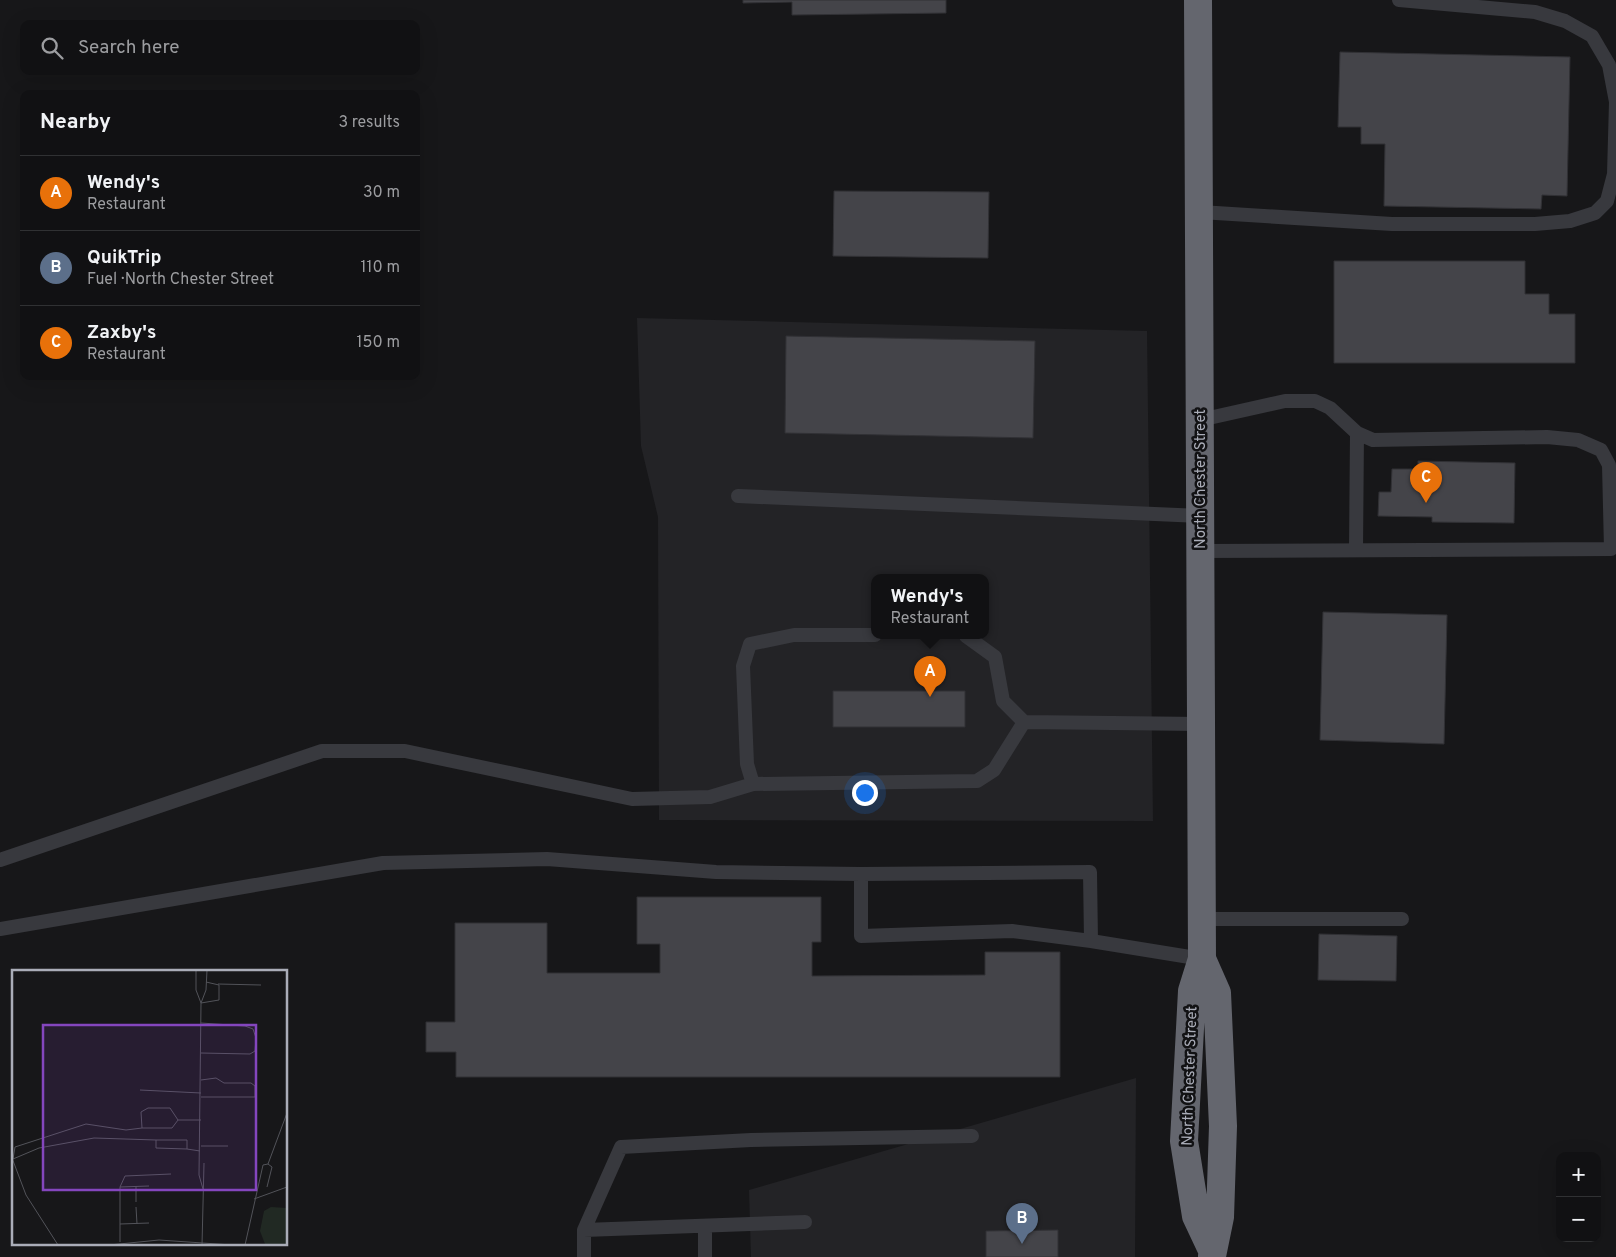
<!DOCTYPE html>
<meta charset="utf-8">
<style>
body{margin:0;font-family:Overpass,sans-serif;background:#1a1a1c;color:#f1f3f6}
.controls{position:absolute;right:15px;bottom:15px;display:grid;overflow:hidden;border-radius:10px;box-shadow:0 5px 20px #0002}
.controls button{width:45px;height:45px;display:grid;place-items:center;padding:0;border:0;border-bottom:1px solid #303133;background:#111113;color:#f1f3f6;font:25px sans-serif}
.you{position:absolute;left:864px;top:792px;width:18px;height:18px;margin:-12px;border:4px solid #fff;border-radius:50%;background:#1a73e8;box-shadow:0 0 0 8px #1a73e833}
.badge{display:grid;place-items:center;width:32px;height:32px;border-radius:50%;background:#eaba3e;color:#fff;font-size:16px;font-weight:700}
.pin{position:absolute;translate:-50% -41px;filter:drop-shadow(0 1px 2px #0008)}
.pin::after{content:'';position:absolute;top:26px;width:18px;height:15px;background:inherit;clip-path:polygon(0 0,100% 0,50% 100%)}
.popup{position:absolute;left:871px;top:574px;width:118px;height:65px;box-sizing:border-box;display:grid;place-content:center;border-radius:10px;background:#111113;filter:drop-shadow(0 1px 4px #0005);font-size:16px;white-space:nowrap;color:#9c9da0}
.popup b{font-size:19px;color:#f1f3f6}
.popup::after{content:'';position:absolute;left:50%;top:100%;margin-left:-10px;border:10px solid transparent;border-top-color:#111113}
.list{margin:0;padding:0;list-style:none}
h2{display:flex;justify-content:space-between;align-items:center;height:65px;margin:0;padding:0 20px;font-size:21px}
h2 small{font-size:16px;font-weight:400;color:#9c9da0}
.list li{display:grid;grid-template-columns:32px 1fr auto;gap:15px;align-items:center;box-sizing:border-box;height:75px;padding:0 20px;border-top:1px solid #303133}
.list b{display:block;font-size:19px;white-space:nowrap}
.list p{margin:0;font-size:16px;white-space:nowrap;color:#9c9da0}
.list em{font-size:16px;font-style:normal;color:#9c9da0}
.icon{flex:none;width:28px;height:28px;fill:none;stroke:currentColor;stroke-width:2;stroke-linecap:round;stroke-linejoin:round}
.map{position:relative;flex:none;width:1616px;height:1257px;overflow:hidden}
.search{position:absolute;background:#111113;box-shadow:0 5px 20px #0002;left:20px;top:20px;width:400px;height:55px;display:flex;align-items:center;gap:12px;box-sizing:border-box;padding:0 18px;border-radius:10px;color:#9c9da0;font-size:19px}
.panel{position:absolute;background:#111113;box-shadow:0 5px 20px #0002;left:20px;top:90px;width:400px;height:290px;border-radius:10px}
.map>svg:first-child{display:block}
.built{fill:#232326;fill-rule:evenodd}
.building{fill:#444449;stroke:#313135}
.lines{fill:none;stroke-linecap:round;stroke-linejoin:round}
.lane{stroke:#38393e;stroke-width:14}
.highway{stroke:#64666e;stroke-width:28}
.labels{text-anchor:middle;stroke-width:5;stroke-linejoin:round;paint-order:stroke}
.street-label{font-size:15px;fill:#aaadb8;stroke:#121214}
.inset-road{fill:none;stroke:#525359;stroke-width:1}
.view{fill:#8446be;fill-opacity:0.15;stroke:#8446be;stroke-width:2.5}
.inset-edge{fill:none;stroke:#aaadb8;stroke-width:2.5}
</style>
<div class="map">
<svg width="1616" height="1257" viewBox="0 0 1616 1257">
<rect width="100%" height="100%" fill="#171719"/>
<path class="built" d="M637 318 1147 331 1153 821 659 820 658 517 641 446ZM875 578H985V636H875Z
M1136 1078 1135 1257H751L749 1190Z"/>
<path class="building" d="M743 0H946V13L792 15V2L743 3Z
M1340 52 1570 57 1567 196 1542 195 1541 209 1384 206 1385 144H1361V127H1338Z
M834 191 989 192 988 258 833 256Z
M1334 261H1525V294H1549V314H1575V363H1334Z
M786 336 1035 341 1033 438 785 433Z
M1418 461 1515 463 1514 523 1432 522V517L1378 516 1379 492H1391L1392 469H1418Z
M1323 612 1447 615 1444 744 1320 740Z
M833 691H965V727H833Z
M637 897H821V942H812V976L985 975V952H1060V1077H456V1052H426V1022H455V923H547V973H660V944H637Z
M1319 934 1397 936 1396 981 1318 980Z
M1058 1230V1257H986V1231Z"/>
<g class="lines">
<path class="lane" d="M1200 212 1392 224H1535L1570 221 1595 213 1607 201 1614 174 1616 102 1609 65 1592 36 1565 21 1535 12 1399 0
M1200 420 1285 401H1315L1330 408 1357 433 1373 440 1547 437 1578 440 1601 450 1609 465 1611 549 1201 551
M738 496 1201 516
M1356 550 1357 433
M875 635H794L750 644 743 666 747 764 753 784 977 781 994 770 1024 722
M966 636 995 657 1003 701 1024 722 1201 724
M0 860 322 751H405L632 799 710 797 753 784
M1202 919H1402
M0 929 383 863 547 859 716 872 861 874
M1091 941 1012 931 861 936V874L1090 872 1091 941 1202 959
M584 1230 621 1147 751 1140 972 1136
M584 1257V1230L805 1222
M705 1257V1226"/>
<path class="highway" d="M1198 0 1202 959 1192 991 1184 1141 1196 1216 1212 1250
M1202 959 1217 993 1223 1126 1220 1217 1212 1256"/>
</g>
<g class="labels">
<g class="street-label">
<text transform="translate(1200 479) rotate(-90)" y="5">North Chester Street</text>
<text transform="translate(1189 1076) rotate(-88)" y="5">North Chester Street</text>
</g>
</g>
<g transform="translate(12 970)">
<rect width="275" height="275" fill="#171719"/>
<path d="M259 237 275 238V275L253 274 248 261 252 241Z" fill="#212923"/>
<path class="inset-road" d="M184 0V20L189 33 187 205 191 219M206 14 249 15M189 33 207 30V15L194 12M189 33 194 20 195 0M189 53 233 56 241 59 244 68 243 81 238 84 189 83M189 110 204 108 212 113H239L243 116V127H189M128 120 189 123M166 150 160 158H130L129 142 136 138H158L166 150H189M189 176H216M175 179 144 178V170H175V179L188 181M0 188 14 225 46 275M1 189 27 178 82 168 144 170M1 189 3 177 74 154 114 160 130 158M108 217 113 206 159 204M255 217 260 197 256 194M242 229 275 217M124 232V216M124 237 125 254M108 254 137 253M108 272V217L137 216M97 275 147 270 220 275M190 275 192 193M233 275 251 195 256 194 275 143"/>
<path class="view" d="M31 55H244V220H31Z"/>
<rect width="275" height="275" class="inset-edge"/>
</g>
</svg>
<div class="controls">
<button>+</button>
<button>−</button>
</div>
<div class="you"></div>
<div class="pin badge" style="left:930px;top:697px;background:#e8710a">A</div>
<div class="popup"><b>Wendy's</b>Restaurant</div>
<div class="pin badge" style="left:1022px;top:1244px;background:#5c6f8a">B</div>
<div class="pin badge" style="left:1426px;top:503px;background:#e8710a">C</div>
<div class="search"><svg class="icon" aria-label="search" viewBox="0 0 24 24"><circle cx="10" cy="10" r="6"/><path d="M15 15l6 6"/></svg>Search here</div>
<section class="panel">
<h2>Nearby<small>3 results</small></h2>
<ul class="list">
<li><span class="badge" style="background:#e8710a">A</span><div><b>Wendy's</b><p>Restaurant</p></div><em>30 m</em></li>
<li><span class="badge" style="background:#5c6f8a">B</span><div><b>QuikTrip</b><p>Fuel · North Chester Street</p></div><em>110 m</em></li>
<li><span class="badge" style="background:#e8710a">C</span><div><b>Zaxby's</b><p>Restaurant</p></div><em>150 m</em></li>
</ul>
</section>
</div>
